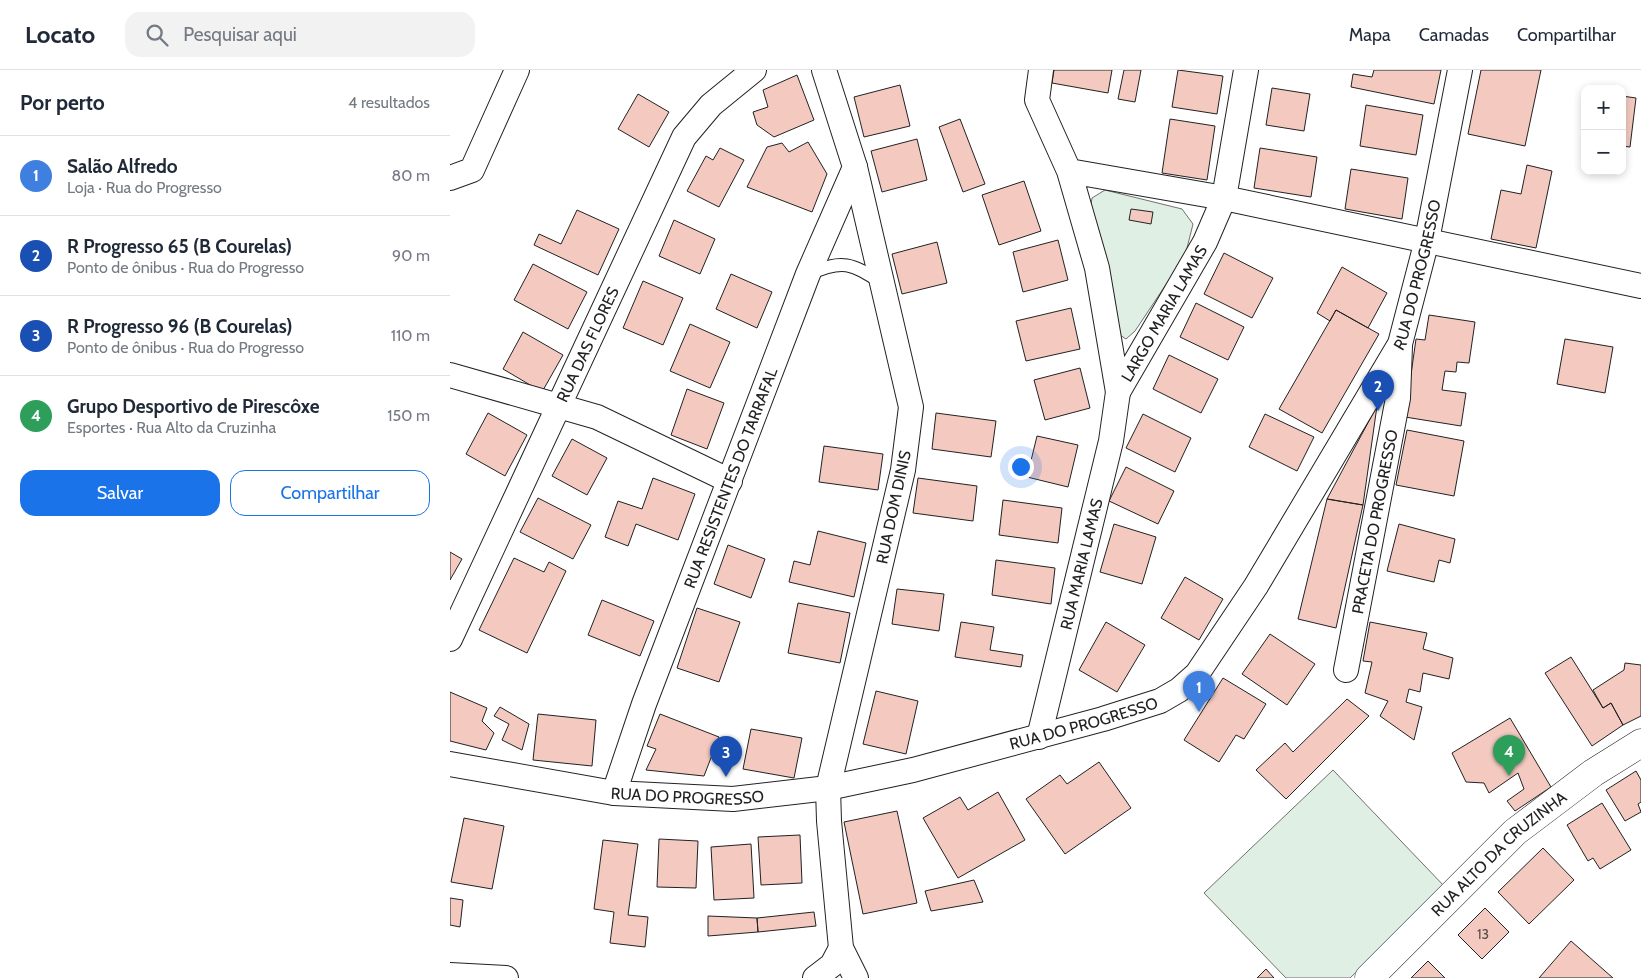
<!DOCTYPE html>
<html lang="pt">
<meta charset="utf-8">
<style>
body{margin:0;font-family:Cabin,sans-serif;background:#f2f2f3;color:#1f2937}
.controls{position:absolute;right:15px;top:15px;display:grid;overflow:hidden;border-radius:10px;box-shadow:0 2px 8px #0003}
.controls button{width:45px;height:45px;display:grid;place-items:center;padding:0;border:0;border-bottom:1px solid #e0e1e3;background:#fff;color:#1f2937;font:25px sans-serif}
.you{position:absolute;left:570px;top:396px;width:18px;height:18px;margin:-12px;border:4px solid #fff;border-radius:50%;background:#1a73e8;box-shadow:0 0 0 8px #1a73e833}
.badge{display:grid;place-items:center;width:32px;height:32px;border-radius:50%;background:#1a73e8;color:#fff;font-size:16px;font-weight:700}
.pin{position:absolute;translate:-50% -41px;filter:drop-shadow(0 1px 2px #0008)}
.pin::after{content:'';position:absolute;top:26px;width:18px;height:15px;background:inherit;clip-path:polygon(0 0,100% 0,50% 100%)}
.list{margin:0;padding:0;list-style:none}
h2{display:flex;justify-content:space-between;align-items:center;height:65px;margin:0;padding:0 20px;font-size:21px}
h2 small{font-size:16px;font-weight:400;color:#747a83}
.list li{display:grid;grid-template-columns:32px 1fr auto;gap:15px;align-items:center;box-sizing:border-box;height:80px;padding:0 20px;border-top:1px solid #e0e1e3}
.list b{display:block;font-size:19px;white-space:nowrap}
.list p{margin:0;font-size:16px;white-space:nowrap;color:#747a83}
.list em{font-size:16px;font-style:normal;color:#747a83}
.actions{display:flex;gap:10px;padding:15px 20px}
.actions a{flex:1;padding:11px 0;border:1px solid #1a73e8;border-radius:15px;text-align:center;font-size:18px;color:#1a73e8}
.actions .main{background:#1a73e8;color:#fff}
.icon{flex:none;width:28px;height:28px;fill:none;stroke:currentColor;stroke-width:2;stroke-linecap:round;stroke-linejoin:round}
.map{position:relative;flex:none;width:1191px;height:908px;overflow:hidden}
header{display:flex;align-items:center;gap:30px;box-sizing:border-box;height:70px;padding:0 25px;background:#fff;border-bottom:1px solid #e0e1e3}
header strong{font-size:24px}
nav{display:flex;gap:28px;margin-inline-start:auto;font-size:18px}
.search{width:350px;height:45px;background:#f2f2f3;display:flex;align-items:center;gap:12px;box-sizing:border-box;padding:0 18px;border-radius:15px;color:#747a83;font-size:19px}
main{display:flex}
aside{flex:1;background:#fff}
.map>svg:first-child{display:block}
.green{fill:#e0efe3;stroke:#6f6f6f}
.building{fill:#f3c9c0;stroke:#222}
.lines{fill:none;stroke-linecap:round;stroke-linejoin:round}
.service-casing{stroke:#222;stroke-width:14}
.minor-casing{stroke:#222;stroke-width:26}
.tertiary-casing{stroke:#222;stroke-width:29}
.service{stroke:#fff;stroke-width:12}
.minor{stroke:#fff;stroke-width:24}
.tertiary{stroke:#fff;stroke-width:28}
.labels{text-anchor:middle;stroke-width:4;stroke-linejoin:round;paint-order:stroke}
.number-label{font-size:14px;fill:#564c4a}
.street-label{font-size:16px;fill:#222;stroke:#fff}
</style>
<header>
<strong>Locato</strong>
<div class="search"><svg class="icon" aria-label="search" viewBox="0 0 24 24"><circle cx="10" cy="10" r="6"/><path d="M15 15l6 6"/></svg>Pesquisar aqui</div>
<nav><a>Mapa</a><a>Camadas</a><a>Compartilhar</a></nav>
</header>
<main>
<aside>
<h2>Por perto<small>4 resultados</small></h2>
<ul class="list">
<li><span class="badge" style="background:#3f7fe0">1</span><div><b>Salão Alfredo</b><p>Loja · Rua do Progresso</p></div><em>80 m</em></li>
<li><span class="badge" style="background:#1a4fb4">2</span><div><b>R Progresso 65 (B Courelas)</b><p>Ponto de ônibus · Rua do Progresso</p></div><em>90 m</em></li>
<li><span class="badge" style="background:#1a4fb4">3</span><div><b>R Progresso 96 (B Courelas)</b><p>Ponto de ônibus · Rua do Progresso</p></div><em>110 m</em></li>
<li><span class="badge" style="background:#2e9e5b">4</span><div><b>Grupo Desportivo de Pirescôxe</b><p>Esportes · Rua Alto da Cruzinha</p></div><em>150 m</em></li>
</ul>
<div class="actions"><a class="main">Salvar</a><a>Compartilhar</a></div>
</aside>
<div class="map">
<svg width="1191" height="908" viewBox="0 0 1191 908">
<rect width="100%" height="100%" fill="#fff"/>
<path class="green" d="M655 120 732 139 743 154 735 186 685 261 676 269 667 263 640 142 642 128Z
M883 700 995 817 900 908H836L754 823Z"/>
<path class="building" d="M604 0H662L658 23 602 13Z
M674 0H691L685 32 668 29Z
M728 0 773 6 767 44 722 37Z
M924 0H991L984 34 901 17 903 4 922 7Z
M1031 0H1091L1075 76 1018 64Z
M347 5 364 50 324 67 307 55 303 42 318 37 313 20Z
M450 15 460 56 414 67 404 27Z
M822 18 860 24 854 61 816 55Z
M188 24 219 42 199 77 168 59Z
M1172 26 1186 28 1180 77 1172 76Z
M916 35 973 45 966 85 910 76Z
M510 49 535 114 513 122 489 57Z
M720 49 765 56 757 110 712 103Z
M467 69 477 110 432 122 421 81Z
M358 72 377 104 362 142 297 117 317 77 332 73 339 82Z
M270 78 294 90 269 137 237 121 256 86 263 90Z
M810 78 867 87 861 127 804 118Z
M1077 95 1102 101 1086 178 1041 169 1051 120 1071 124Z
M901 99 958 108 952 149 895 139Z
M574 111 591 161 549 175 532 125Z
M681 139 703 142 701 154 679 150Z
M127 140 169 159 148 205 84 175 89 164 111 174Z
M224 150 265 169 250 204 209 186Z
M608 170 618 210 573 222 563 182Z
M487 172 497 213 452 224 442 184Z
M774 183 823 208 802 248 754 224Z
M83 194 137 222 118 259 64 230Z
M892 197 937 223 918 258 886 240 880 251 867 243Z
M281 204 322 222 307 258 266 239Z
M193 211 233 228 213 275 173 258Z
M746 233 794 257 778 290 730 267Z
M621 238 630 279 576 291 566 251Z
M886 240 929 264 872 363 829 339Z
M979 245 1025 252 1019 293 1007 292 1006 302 995 301 992 320 1016 323 1011 356 955 347 966 269 975 270Z
M240 254 280 272 260 318 220 301Z
M73 262 113 285 92 322 53 299Z
M1115 269 1163 277 1155 323 1107 314Z
M719 285 768 309 751 343 703 319Z
M630 298 640 338 595 350 584 310Z
M237 319 274 333 257 379 221 365Z
M927 336 913 435 877 429Z
M38 343 77 365 55 406 16 384Z
M486 343 546 351 541 387 482 379Z
M693 344 741 368 725 402 676 378Z
M815 344 864 367 847 401 799 377Z
M957 360 1014 371 1004 426 946 415Z
M587 366 628 375 618 417 577 407Z
M122 369 157 388 137 425 102 406Z
M374 376 433 384 428 420 369 412Z
M676 397 724 421 708 454 659 431Z
M203 408 245 424 228 470 186 454 178 476 155 467 168 431 192 439Z
M468 408 527 416 523 451 463 443Z
M88 428 141 455 123 489 70 462Z
M877 429 913 435 886 558 848 549Z
M553 430 612 438 608 473 549 465Z
M664 454 706 467 692 514 650 502Z
M949 454 1005 469 1000 493 989 490 984 512 937 501Z
M368 461 416 473 404 527 339 512 344 491 360 495Z
M278 475 315 489 301 528 264 514Z
M0 482 12 489 0 510Z
M64 488 94 502 99 492 116 501 77 583 29 560Z
M546 490 605 498 601 534 542 525Z
M735 507 773 529 749 570 711 548Z
M447 519 494 524 489 561 442 554Z
M152 530 204 551 190 586 138 565Z
M348 533 400 543 390 593 338 583Z
M247 538 290 552 269 612 227 598Z
M511 552 544 557 540 580 573 585 571 597 505 587Z
M656 552 695 575 667 622 629 600Z
M920 552 977 563 973 579 1003 588 999 609 973 603 970 622 959 619 956 632 972 637 964 670 930 646 938 631 915 623 922 592 913 591Z
M820 564 865 594 837 635 792 604Z
M1121 587 1153 638 1161 633 1173 655 1142 676 1095 603Z
M1175 593 1191 595V646L1173 655 1161 633 1153 638 1143 620 1174 600Z
M773 608 816 634 794 669 786 665 769 692 734 670Z
M426 621 468 631 456 684 413 674Z
M0 622 37 638 32 651 44 663 36 680 0 671Z
M897 629 919 646 836 729 806 700 835 673 843 682Z
M50 637 79 654 72 680 52 670 59 654 44 646Z
M88 644 146 650 142 696 83 690Z
M210 644 269 667 254 706 196 700 206 679 197 676Z
M1060 648 1101 717 1065 741 1057 731 1074 719 1068 703 1039 723 1034 713 1016 712 1002 683Z
M301 659 352 668 344 708 293 699Z
M649 692 681 738 615 784 576 729 610 705 617 714Z
M1186 701 1191 710V732L1188 734 1191 742 1175 751 1156 720Z
M548 722 575 770 508 808 473 748 510 727 518 740Z
M1152 733 1181 780 1150 799 1143 788 1138 791 1117 755Z
M447 741 467 833 413 844 394 752Z
M14 748 54 756 42 819 1 812Z
M350 765 352 813 311 815 308 767Z
M209 769 248 771 246 818 207 817Z
M153 770 188 774 178 845 198 847 195 877 160 873 164 842 144 839Z
M301 774 304 828 264 830 261 777Z
M1093 778 1124 810 1079 854 1048 822Z
M524 810 533 832 481 841 475 821Z
M0 828 13 830 10 857 0 855Z
M1035 838 1059 862 1032 889 1008 865Z
M364 842 366 856 308 862 307 848Z
M258 846 307 848 308 862 258 866Z
M1121 871 1163 908H1089Z
M978 891 995 908H961Z
M816 899 824 908H807Z"/>
<g class="lines">
<g class="service-casing">
<path id="service" d="M359 204C393 189 401 193 432 213"/>
</g>
<g class="minor-casing">
<g id="minor">
<path d="M374 0 405 97 461 337 453 400 378 718 379 751 391 878 406 908"/>
<path id="s1" d="M591 0 587 30 619 101 647 198 668 322 755 172 774 128 619 101"/>
<path d="M796 0 774 128 1191 216"/>
<path d="M0 108 22 100 67 0"/>
<path d="M0 305 147 347 280 411"/>
<path id="s2" d="M0 569 234 67 261 35 304 0"/>
<path id="s3" d="M896 600 948 328 950 276"/>
<path id="s4" d="M589 667 661 371 668 322"/>
<path id="s5" d="M0 694 164 723 283 729 378 718 463 700 653 649 710 631 729 620 747 604 806 516 950 274 977 170 1010 0"/>
<path id="s6" d="M164 723 194 634 358 204 405 97"/>
<path d="M0 905 56 908"/>
<path d="M365 908 382 895 391 878"/>
</g>
</g>
<g class="tertiary-casing">
<g id="tertiary">
<path id="s7" d="M919 908 1065 762 1143 703 1191 673"/>
</g>
</g>
<use href="#service" class="service"/>
<use href="#minor" class="minor"/>
<use href="#tertiary" class="tertiary"/>
</g>
<g class="labels">
<g class="number-label">
<text x="1033" y="869">13</text>
</g>
<g class="street-label">
<text dy="6" stroke="none"><textPath href="#s5" startOffset="1230">RUA DO PROGRESSO</textPath></text>
<text dy="6" stroke="none"><textPath href="#s1" startOffset="426">LARGO MARIA LAMAS</textPath></text>
<text dy="6" stroke="none"><textPath href="#s2" startOffset="325">RUA DAS FLORES</textPath></text>
<text dy="6" stroke="none"><textPath href="#s6" startOffset="336">RUA RESISTENTES DO TARRAFAL</textPath></text>
<text transform="translate(443 437) rotate(-78)" y="6">RUA DOM DINIS</text>
<text dy="6" stroke="none"><textPath href="#s3" startOffset="151">PRACETA DO PROGRESSO</textPath></text>
<text dy="6" stroke="none"><textPath href="#s4" startOffset="178">RUA MARIA LAMAS</textPath></text>
<text dy="6" stroke="none"><textPath href="#s5" startOffset="645">RUA DO PROGRESSO</textPath></text>
<text dy="6" stroke="none"><textPath href="#s5" startOffset="240">RUA DO PROGRESSO</textPath></text>
<text dy="6" stroke="none"><textPath href="#s7" startOffset="180">RUA ALTO DA CRUZINHA</textPath></text>
</g>
</g>
</svg>
<div class="controls">
<button>+</button>
<button>−</button>
</div>
<div class="you"></div>
<div class="pin badge" style="left:749px;top:642px;background:#3f7fe0">1</div>
<div class="pin badge" style="left:928px;top:341px;background:#1a4fb4">2</div>
<div class="pin badge" style="left:276px;top:707px;background:#1a4fb4">3</div>
<div class="pin badge" style="left:1059px;top:706px;background:#2e9e5b">4</div>
</div>
</main>
